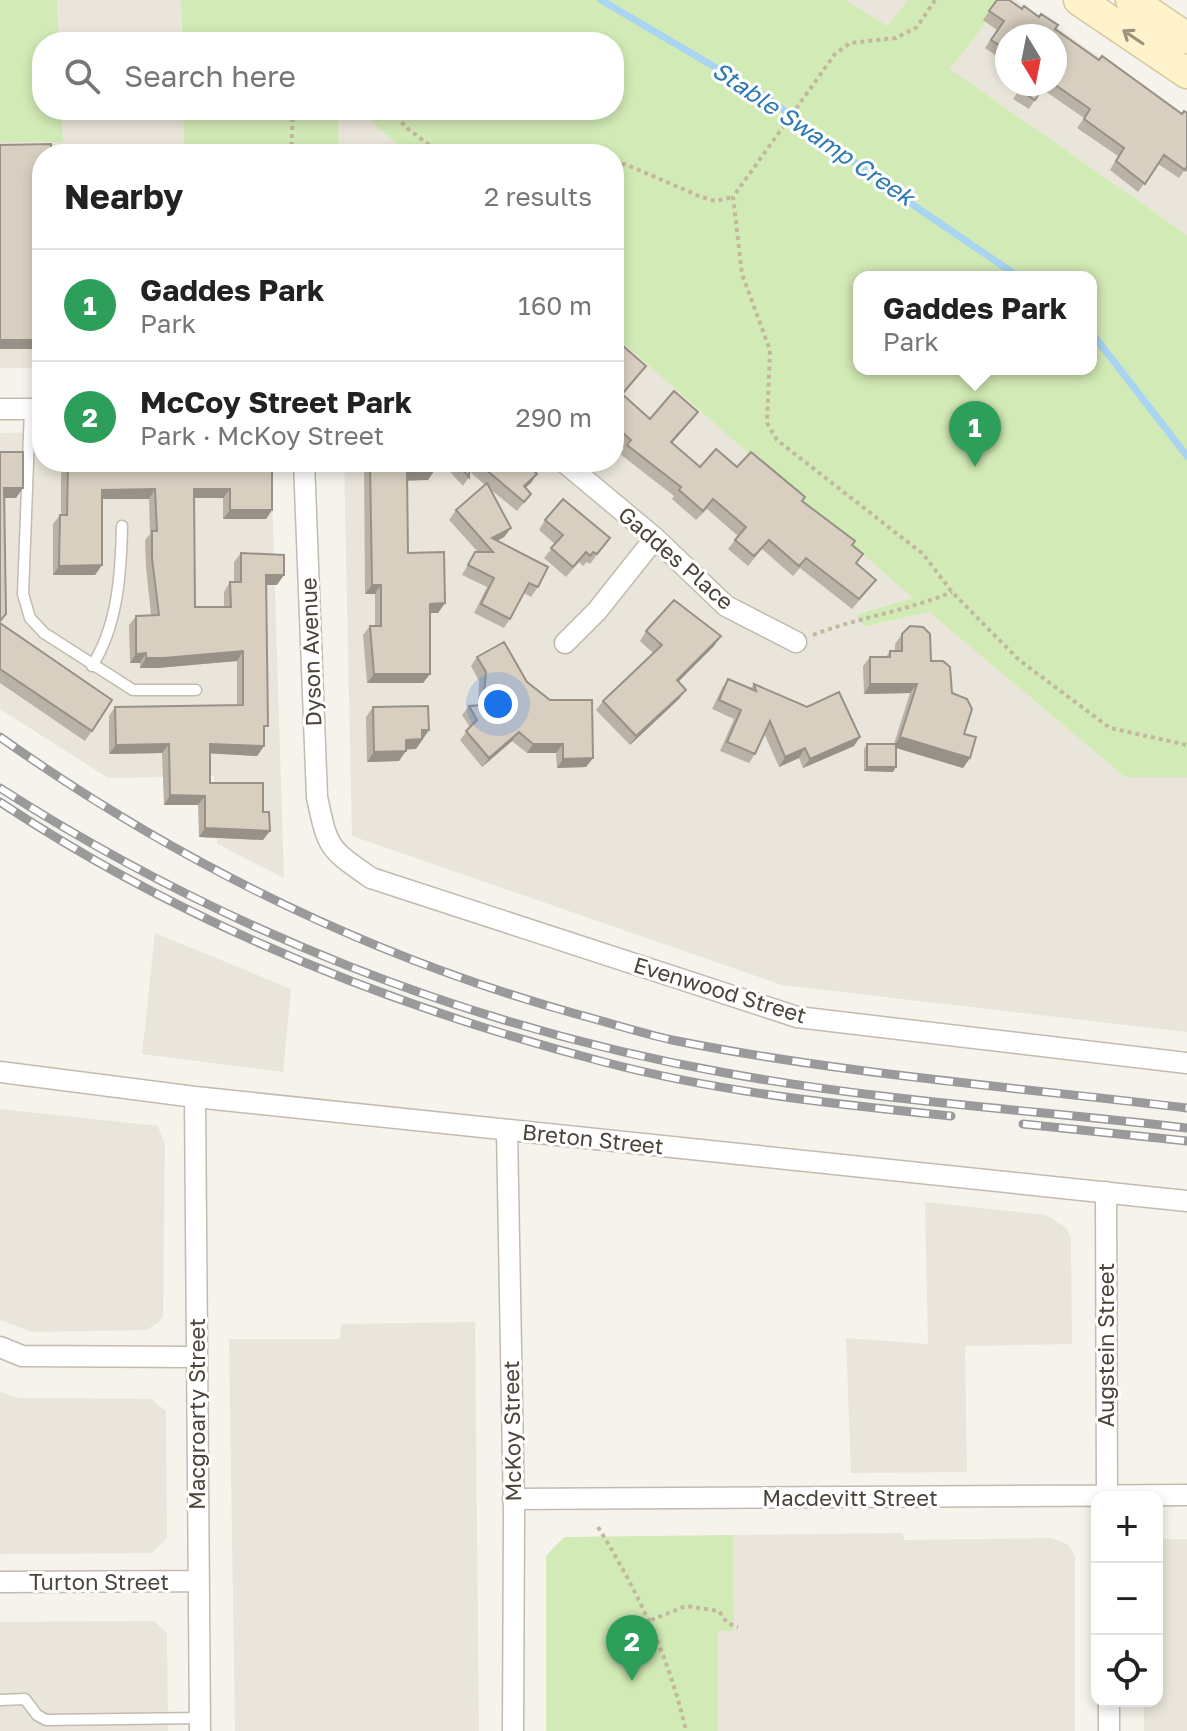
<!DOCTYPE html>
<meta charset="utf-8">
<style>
body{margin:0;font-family:"Golos Text",sans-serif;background:#f6f6f6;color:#222}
.controls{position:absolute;right:24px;bottom:24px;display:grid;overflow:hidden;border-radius:16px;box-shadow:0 4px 12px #0003}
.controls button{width:72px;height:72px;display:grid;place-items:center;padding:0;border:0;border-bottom:2px solid #e0e0e0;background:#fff;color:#222;font:40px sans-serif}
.compass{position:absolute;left:995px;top:24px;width:72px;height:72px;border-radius:50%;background:#fff;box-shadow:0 4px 12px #0003;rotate:170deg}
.you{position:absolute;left:498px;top:704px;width:28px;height:28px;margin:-20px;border:6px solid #fff;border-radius:50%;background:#1a73e8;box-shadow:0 0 0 12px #1a73e833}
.badge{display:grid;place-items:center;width:52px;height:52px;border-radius:50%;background:#ea580c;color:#fff;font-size:26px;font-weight:700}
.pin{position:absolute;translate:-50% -66px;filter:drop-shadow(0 2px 4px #0008)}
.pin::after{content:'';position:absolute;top:42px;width:28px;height:24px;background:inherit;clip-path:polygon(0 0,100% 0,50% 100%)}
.popup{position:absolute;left:853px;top:271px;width:244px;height:104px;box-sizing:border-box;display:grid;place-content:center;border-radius:16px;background:#fff;filter:drop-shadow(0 2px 6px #0005);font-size:26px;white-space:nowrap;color:#767676}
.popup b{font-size:30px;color:#222}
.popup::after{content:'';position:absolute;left:50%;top:100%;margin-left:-16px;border:16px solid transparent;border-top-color:#fff}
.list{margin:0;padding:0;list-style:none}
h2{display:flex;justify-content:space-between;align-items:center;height:104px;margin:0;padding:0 32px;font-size:34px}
h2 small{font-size:26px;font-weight:400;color:#767676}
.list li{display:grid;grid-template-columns:52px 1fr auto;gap:24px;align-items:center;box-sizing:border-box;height:112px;padding:0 32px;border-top:2px solid #e0e0e0}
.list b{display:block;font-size:30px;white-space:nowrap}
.list p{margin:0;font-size:26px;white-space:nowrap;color:#767676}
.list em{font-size:26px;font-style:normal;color:#767676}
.icon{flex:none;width:44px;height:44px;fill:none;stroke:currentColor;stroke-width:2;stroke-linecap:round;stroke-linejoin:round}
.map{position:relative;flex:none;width:1187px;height:1731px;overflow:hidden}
.search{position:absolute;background:#fff;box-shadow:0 4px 12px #0003;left:32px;top:32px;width:592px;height:88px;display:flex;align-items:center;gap:20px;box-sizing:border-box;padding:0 28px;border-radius:32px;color:#767676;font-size:30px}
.panel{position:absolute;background:#fff;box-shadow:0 4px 12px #0003;left:32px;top:144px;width:592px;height:328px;border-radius:32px}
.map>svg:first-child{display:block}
.residential{fill:#eae5da;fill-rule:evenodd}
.green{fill:#d2eab5;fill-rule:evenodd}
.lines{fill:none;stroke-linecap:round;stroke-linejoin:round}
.stream{stroke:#a9d4f2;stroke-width:7}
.service-casing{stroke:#c2bbae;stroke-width:13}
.minor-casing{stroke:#c2bbae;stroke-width:23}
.secondary-casing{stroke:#d6c79b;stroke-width:33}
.path{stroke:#c4b79f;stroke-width:4;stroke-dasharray:4 4;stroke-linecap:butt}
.service{stroke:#fff;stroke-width:10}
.minor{stroke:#fff;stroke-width:20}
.secondary{stroke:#fff3cd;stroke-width:30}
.rail-casing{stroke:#9a9a9a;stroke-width:9}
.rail{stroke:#fff;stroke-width:6;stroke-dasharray:18;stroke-linecap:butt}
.wall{fill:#bab2a6}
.shaded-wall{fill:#979187}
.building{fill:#d8cfc1;stroke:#979187;stroke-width:2}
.oneway{stroke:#9c937c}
.labels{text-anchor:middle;stroke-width:6;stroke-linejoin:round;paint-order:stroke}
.street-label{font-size:22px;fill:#4b4439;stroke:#fff}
.water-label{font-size:24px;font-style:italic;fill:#2e7ab2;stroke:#fff}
</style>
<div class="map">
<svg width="1187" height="1731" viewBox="0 0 1187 1731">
<rect width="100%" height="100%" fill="#f6f3ec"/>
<path class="residential" d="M57 0H181L182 42H59Z
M846 0H908L887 27Z
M1004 0H1016L1187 117V235L950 69ZM1007 36H1055V84H1007Z
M61 110H183L184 154H42V368H0V142H62Z
M338 110H358L408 154H339Z
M614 335 914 598 858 613 864 627 929 612 1125 777H1187V1032L782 985 352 836 344 462H614Z
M42 432V462H271L284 878 217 844 214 776 108 778 0 709V433Z
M155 933 291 989 283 1072 142 1054Z
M0 1109 158 1126 165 1145 163 1316 158 1323 146 1330 32 1332 0 1320Z
M925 1202 1046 1215 1065 1227 1071 1237 1072 1344 965 1346 967 1472 851 1473 846 1338 928 1344Z
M475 1322 479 1731H235L229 1339H340L341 1324Z
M0 1392 17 1398 151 1399 166 1411 167 1538 152 1553 0 1554Z
M903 1533 904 1540 1052 1538 1069 1545 1075 1557V1731H718V1631L734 1630 733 1535Z
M1157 1539H1187V1731H1144V1701H1157Z
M154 1621 167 1633 168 1731H0V1622Z"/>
<path class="green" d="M0 0H57L59 42H42V110H61L63 142H0Z
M181 0H846L887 26 908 0H1004L950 69 1187 235V777H1125L929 612 864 627 857 614 913 598 614 335V154H408L358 110H614V42H182ZM859 277H1091V369H859Z
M183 110H338L339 154H184Z
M733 1535 734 1631H718V1731H546V1556L564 1537Z"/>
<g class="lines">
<path class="stream" d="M601 0 769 99 900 196 1019 277
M1091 332 1187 456"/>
<g class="service-casing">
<path id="service" d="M30 409 23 594 30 618 44 633 133 690H196
M92 666C118 625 121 573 122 526
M0 1700 25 1699 37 1715 46 1720 200 1718"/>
</g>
<g class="minor-casing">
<path id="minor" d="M0 409H42
M304 462 317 797C328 849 328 848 371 878L797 1017 1187 1063
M564 462 655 538 726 606 796 642
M565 643 597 611 655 538
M0 1072 195 1097 1187 1201
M195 1097 200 1731
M507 1130 514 1514 513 1731
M1106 1192 1107 1497
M0 1347 22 1356 197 1357
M513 1499 1187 1495
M0 1582 199 1581
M1109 1701V1731"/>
</g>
<g class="secondary-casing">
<path id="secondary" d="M1079 0 1187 73
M1131 0 1187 38"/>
</g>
<path class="path" d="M935 0 917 27 896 38 850 43 835 54 733 197 742 274 770 350 767 423 777 440 923 554 952 592 1019 660 1110 728 1187 745
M391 110 407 128 441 154
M291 154 293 110
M614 165 625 164 699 196 715 201 733 197
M813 635C859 617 907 611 952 592
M598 1527C638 1592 669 1656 686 1731
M651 1620 686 1606 719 1611 727 1623 738 1627"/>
<use href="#service" class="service"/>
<use href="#minor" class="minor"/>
<use href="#secondary" class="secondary"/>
<g class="rail-casing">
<path id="rail" d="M0 737C178 863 369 957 580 1015 610 1023 641 1033 672 1040 842 1074 1015 1087 1187 1108
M0 788C220 929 468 1027 726 1073 878 1101 1033 1110 1187 1128
M0 802C183 923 392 1007 604 1062 717 1092 835 1104 951 1116
M1023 1124 1187 1141"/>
</g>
<use href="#rail" class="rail"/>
</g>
<path class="wall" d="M997 0 1055 29 1099 60 1182 114 1187 113V172L1184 171 1179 178 1158 164 1138 192 1110 170 1118 156 1077 128 1084 118 1042 89 1029 109 1013 99 1023 84H1055L1007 36V63L985 48 997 30 983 20Z
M614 354 646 366 623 395 650 419 691 421 672 443 700 467H737L802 501 863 554 856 563 869 589 852 609 800 568 793 576 762 549 748 566 728 549 738 536 707 509 696 520 672 499 674 496 620 454 624 449 614 441Z
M70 462H272V510L266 519H223V498H194L195 607H224V592L230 582H234V562L241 553 277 585H266L264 746 257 756 210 753V783L263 840 199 837 198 805H164L162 753 109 754V716L115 707 237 705V661L157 668H140V663H130L129 625 136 616 151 615 146 567 145 540 150 534 149 499H102V565L95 575H53V524L60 515H61V473L68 464H70Z
M364 462H434V471L428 480H407L408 553 445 603 438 613H430V674L423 683H367L363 635 370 626H375V594H365Z
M441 462H503L507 466 531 483 525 488 531 494 517 511 490 489 511 528 504 537 497 541 538 587 531 597 524 593 510 619 504 628 474 613 487 587 462 575 475 552H478L449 520 456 510 485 485 469 471V477L463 486Z
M545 520 610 538 590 564 587 562 583 566 579 562 566 577 544 558 555 544 539 530Z
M0 623 112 700 85 741 0 683Z
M646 631 714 646 678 682 679 699 630 745 596 710 603 701 653 653 640 641Z
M902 634 931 661 952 693 964 734 970 758 963 768 896 748 893 772 864 771V749L867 744H894L910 693 864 694 863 666 870 657H886L890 651H895V644Z
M477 657 527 682 593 758 586 767 557 768 556 753H527L512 741 482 767 460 740 470 727 462 715 469 706 478 705 479 681 471 666Z
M728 679 751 688 754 684 854 746 803 768 799 758 779 767 764 733 755 754 749 763 720 751 734 719 712 709 722 688Z
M373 707 429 730 416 749H406L399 761 367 762 366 717Z"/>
<path class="shaded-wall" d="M0 340H42V349H0Z
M698 412 691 421 665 451 671 442Z
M407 471H434L428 480 400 481Z
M537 474 531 483 517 495 524 486Z
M4 488H23L16 498H0Z
M155 489 149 499H95L102 490Z
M194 489H230L223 498H188Z
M230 510H272L266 519H223Z
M511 528 504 537 488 546 492 538Z
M102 565 95 575H53L59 566Z
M266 575H284L277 585H260Z
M372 585H381L375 594H365Z
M445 603 438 613H424L430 604Z
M721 636 714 646 670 690 677 680Z
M243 651 237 661 157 668H140L146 658Z
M146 653 140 663H130L136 654Z
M374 674H430L423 683H367Z
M870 684H917L910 693 864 694Z
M686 690 679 699 630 745 636 736Z
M422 730H429L416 749 399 750 406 740Z
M519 732 512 741 482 767 489 758Z
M860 737 854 746 803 768 810 759Z
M900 737 970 758 963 768 893 747Z
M169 744 162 753 109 754 116 745Z
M210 744 264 746 257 756 203 753Z
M533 744H563L556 753H527Z
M805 748 799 758 779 767 785 757Z
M406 751 399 761 367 762 374 752Z
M593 758 586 767 557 768 563 759Z
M867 767H896L893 772 864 771Z
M170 795 205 796 198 805H164Z
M205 828 270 831 263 840 199 837Z"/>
<path class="building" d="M997 0H1009L1022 9 1024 6 1039 17 1041 14 1058 25 1055 29 1099 60 1102 56 1182 114 1184 111 1187 113V166L1185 170 1164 155 1145 184 1116 161 1124 148 1084 119 1090 109 1054 84H1055V36H1007V50L991 40 1004 21 989 11Z
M1023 84H1045L1035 100 1019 90Z
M51 144V154H42V340H0V145Z
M622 345 646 366 622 394 650 419 674 391 698 412 671 442 700 467 716 449 737 467 751 452 805 497 802 501 855 541 852 545 863 554 856 563 876 580 859 599 806 558 799 566 769 540 754 556 735 540 746 527 713 499 703 511 679 490 681 487 627 445 631 440 614 425V354Z
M0 452H23V488H4L6 614 0 621Z
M77 462H272V510H230V489H194L195 607H231L230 582H241V553L284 555V575H266L268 726H264V746L210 744V783H263V812H269L270 831 205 828V796L170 795 169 744 116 745 115 707 243 705V651L164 658H146V653L136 654V616L159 615 152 558V531H157L155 489 102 490V565L59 566 60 515H67L68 464 77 465Z
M370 462H434V471H407L408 553 444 552 445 603 430 604V674H374L370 626H381V585H372Z
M456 462H469V477Z
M477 462H503L507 466 512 462H527L537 474 524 486 531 494 524 502Z
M487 483 511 528 492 538 548 567 538 587 529 583 510 619 481 604 494 578 468 565 475 552H493L456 510Z
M563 499 610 538 597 554 593 552 590 556 586 552 573 567 551 548 563 535 545 520Z
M674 600 721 636 677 680 686 690 636 736 603 701 662 645 646 631Z
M0 623 112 700 92 731 0 669Z
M910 626 923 627 930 634 931 661H943L950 667 952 693 967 699 972 709 964 734 976 737 970 758 900 737 917 684H870V657H890V651H902V634Z
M504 642 527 682 550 700H592L593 758 563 759V744H533L519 732 489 758 466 731 477 720 469 706 483 705 486 672 477 657Z
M728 679 756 691 754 684 807 707 839 692 860 737 810 759 805 748 785 757 770 721 755 754 727 742 741 710 719 700Z
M428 706 429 730H422V739L406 740V751L374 752 373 707Z
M867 744H896V767H867Z"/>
<defs><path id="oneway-shaft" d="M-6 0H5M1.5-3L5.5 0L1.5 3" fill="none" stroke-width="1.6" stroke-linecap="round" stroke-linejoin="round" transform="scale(2)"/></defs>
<use class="oneway" href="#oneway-shaft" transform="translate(1133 37) rotate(-146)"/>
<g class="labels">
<g class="street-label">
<text transform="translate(676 558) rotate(41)" y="8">Gaddes Place</text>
<text transform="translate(311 652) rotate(-92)" y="8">Dyson Avenue</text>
<text transform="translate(720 990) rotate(17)" y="8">Evenwood Street</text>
<text transform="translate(593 1139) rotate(6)" y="8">Breton Street</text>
<text transform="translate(1106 1345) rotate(-90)" y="8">Augstein Street</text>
<text transform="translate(197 1414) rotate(-90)" y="8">Macgroarty Street</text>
<text transform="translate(512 1431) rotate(-91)" y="8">McKoy Street</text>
<text x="850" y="1506">Macdevitt Street</text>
<text x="99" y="1590">Turton Street</text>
</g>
<g class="water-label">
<text transform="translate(813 134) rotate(34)" y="8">Stable Swamp Creek</text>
</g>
</g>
</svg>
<div class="controls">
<button>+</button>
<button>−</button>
<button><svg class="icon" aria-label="locate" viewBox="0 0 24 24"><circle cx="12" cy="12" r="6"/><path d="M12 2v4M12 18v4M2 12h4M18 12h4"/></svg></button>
</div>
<svg class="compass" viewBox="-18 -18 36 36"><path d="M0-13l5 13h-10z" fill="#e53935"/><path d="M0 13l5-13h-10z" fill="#767676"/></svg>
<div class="you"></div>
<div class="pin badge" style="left:975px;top:467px;background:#2e9e5b">1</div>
<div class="popup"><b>Gaddes Park</b>Park</div>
<div class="pin badge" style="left:632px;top:1681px;background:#2e9e5b">2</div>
<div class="search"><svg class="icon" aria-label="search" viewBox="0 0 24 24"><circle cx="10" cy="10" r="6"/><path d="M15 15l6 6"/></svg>Search here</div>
<section class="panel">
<h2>Nearby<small>2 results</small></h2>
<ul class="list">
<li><span class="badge" style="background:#2e9e5b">1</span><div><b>Gaddes Park</b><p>Park</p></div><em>160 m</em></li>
<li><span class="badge" style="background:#2e9e5b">2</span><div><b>McCoy Street Park</b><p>Park · McKoy Street</p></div><em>290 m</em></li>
</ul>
</section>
</div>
